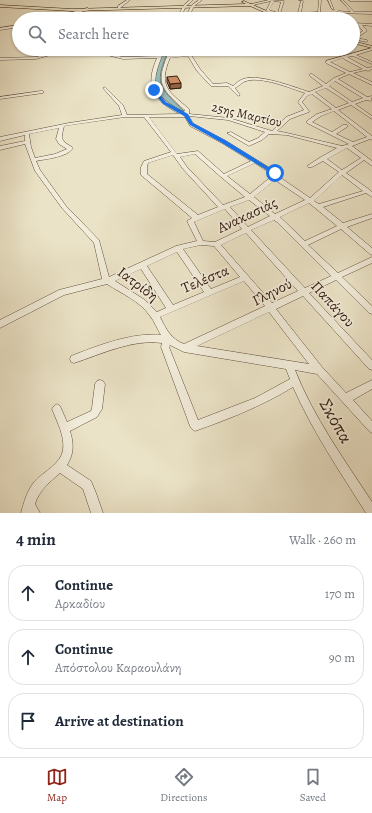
<!DOCTYPE html>
<meta charset="utf-8">
<style>
body{margin:0;font-family:Alegreya,serif;background:#f2f2f3;color:#1f2937}
.stop{position:absolute;width:12px;height:12px;margin:-9px;border:3px solid #1a73e8;border-radius:50%;background:#fff}
.stop.end{background:#1a73e8;border-color:#fff;box-shadow:0 1px 4px #0008}
.list{margin:0;padding:0;list-style:none}
h2{display:flex;justify-content:space-between;align-items:center;height:52px;margin:0;padding:0 16px;font-size:17px}
h2 small{font-size:13px;font-weight:400;color:#747a83}
.list li{display:grid;grid-template-columns:26px 1fr auto;gap:12px;align-items:center;box-sizing:border-box;height:56px;margin:0 8px 8px;padding:0 8px;border:1px solid #e0e1e3;border-radius:16px}
.list b{display:block;font-size:15px;white-space:nowrap}
.list p{margin:0;font-size:13px;white-space:nowrap;color:#747a83}
.list em{font-size:13px;font-style:normal;color:#747a83}
.icon{flex:none;width:22px;height:22px;fill:none;stroke:currentColor;stroke-width:2;stroke-linecap:round;stroke-linejoin:round}
.map{position:relative;flex:none;width:372px;height:513px;overflow:hidden}
.search{position:absolute;background:#fff;box-shadow:0 1px 3px #0004;left:12px;right:12px;top:12px;height:44px;display:flex;align-items:center;gap:10px;box-sizing:border-box;padding:0 14px;border-radius:22px;color:#747a83;font-size:15px}
.sheet{height:244px;background:#fff}
nav{display:flex;justify-content:space-around;align-items:center;box-sizing:border-box;height:56px;border-top:1px solid #e0e1e3;background:#fff;font-size:11px;color:#747a83}
nav a{display:grid;justify-items:center;gap:2px}
nav .on{color:#8f2418}
.map>svg:first-child{display:block}
.water{fill:#99bdbb;stroke:#717c76}
.lines{fill:none;stroke-linecap:round;stroke-linejoin:round}
.minor-casing{stroke:#624d3c;stroke-width:1}
.major-casing{stroke:#351b0e;stroke-width:1}
.minor{fill:#f2eddb;fill-rule:evenodd}
.major{fill:#ebe3c7;fill-rule:evenodd}
.wall{fill:#af7955;stroke:#351b0e}
.shaded-wall{fill:#8f6345;stroke:#351b0e}
.building{fill:#cc8d63;stroke:#351b0e}
.route{fill:#1a73e8}
.labels{text-anchor:middle;stroke-width:3.5;stroke-linejoin:round;paint-order:stroke}
.far-street-label{font-size:13px;fill:#351b0e;stroke:#f2eddb}
.street-label{font-size:15px;fill:#351b0e;stroke:#f2eddb}
.near-street-label{font-size:18px;fill:#351b0e;stroke:#f2eddb}
</style>
<div class="map">
<svg width="372" height="513" viewBox="0 0 372 513">
<rect width="100%" height="100%" fill="#ebe3c7"/>
<filter id="stains"><feTurbulence type="fractalNoise" baseFrequency=".005" numOctaves="4"/><feColorMatrix values="0 0 0 0 .2 0 0 0 0 .09 0 0 0 0 .02 0 0 0 .5 -.17"/></filter>
<radialGradient id="worn" r=".72"><stop offset=".6" stop-color="#630" stop-opacity="0"/><stop offset="1" stop-color="#630" stop-opacity=".3"/></radialGradient>
<path class="water" d="M164 49H169C154 84 158 86 184 111 175 110 172 107 165 101 147 84 157 69 164 49Z"/>
<g class="lines">
<g class="minor-casing">
<path id="minor" d="M127 0H130L120 8H118V6Z
M190 0H193L186 6 180 19H176L184 5Z
M199 0H202L194 6 188 19H184L192 5Z
M269 0 284 1 280 14 291 19H286L266 11 271 1 249 6 248 5ZM274 1 281 2 278 13 269 10Z
M299 0 303 1 301 13 318 12 319 0H321L320 13 322 15 320 16 318 14 284 16 285 14 298 13 301 1Z
M328 0H330L334 10 332 9Z
M341 0H343L354 12H372V14L337 13 338 11 351 12Z
M349 0H372V1H350Z
M88 8 89 10 50 19H44Z
M320 16 344 17 346 18 344 19 319 18Z
M353 23 372 24V26L362 25 367 31 356 38 367 40V42L353 39V37L363 31 358 25H353Z
M19 25V27L0 30V28Z
M372 48V50L356 55 372 62V64L353 56 347 57 367 68 372 67V69L368 71 366 70 353 73 372 82V85L349 74 338 79 367 97 372 96 371 101 366 100 355 104 372 116V119L351 105 338 110 372 136V140L370 139 352 146 372 161V166L364 160 346 173 370 190 372 192V197L366 193 323 207 343 223 372 214V218L347 227 372 248V255L370 254 341 229 308 245 338 273 372 257V263L342 277 372 306V314L369 313 336 280 309 293 372 360V370L369 369 303 296 276 309 322 367 346 393 372 380V389L353 400 372 421V433L369 431 317 374 295 370C314 418 344 459 372 502V513H366C340 472 313 432 293 387 262 406 229 419 195 431L192 429 190 426 161 347 162 343C132 339 102 354 74 363L71 362 70 359 71 356C97 346 132 332 161 335 157 329 155 322 150 316 140 301 122 294 107 284L64 295 0 328V320L59 290 102 279 94 243 62 208 35 171 25 144 0 150V146L25 141V135L0 141V137L69 123 122 115 119 106 103 88 105 87 123 105 127 115 180 114C154 101 144 87 157 58L123 59 91 51 54 54 36 59 0 60V58L36 57 54 52 90 49 123 57 158 56 161 49H165C150 83 150 95 184 112L185 110C158 86 156 83 170 49H174L171 56 219 49V51L217 52 191 55 200 69 213 84 227 83 233 86C236 84 238 81 241 80 255 72 294 87 309 92L323 86 310 76V74H312L326 84 334 78 346 73 326 63V61ZM188 56 197 71 211 86H228L238 96 240 95 235 88C239 86 242 82 246 81 261 76 290 88 305 93L298 102 304 110 286 117 272 131 229 118 189 114V109C168 91 158 86 170 58ZM343 58 344 59 363 69 350 72 330 62ZM335 81 363 98 352 102 329 86ZM326 88 349 103 336 108 315 92ZM312 94 332 109 317 114 307 121V123L349 144 342 146 287 133 277 131 290 119 309 112V111L302 102 307 96ZM334 111 367 137 353 142 336 134 347 127V125H343L332 132 312 122 321 116ZM189 116 228 120 265 132 258 138 249 142 231 132 227 133 249 146 262 140 269 134 287 135 337 148 321 157 307 166 308 167H312L323 161 339 172 310 198 278 176V173L226 141 194 124ZM125 117H144L171 152 144 161 141 167V175L192 218 187 221 197 241 176 246 109 277 99 240 66 206 40 170 36 161C46 159 68 157 73 148L72 147C60 140 61 139 64 126ZM149 117H185L190 126 222 143 251 161 224 174 198 151 177 154ZM59 128 56 139 59 144 67 149 55 154 35 158 31 147 29 134ZM347 148 361 158 342 170 327 159ZM195 154 221 177 245 197 223 205 187 167 180 157ZM173 155 183 169 218 207 198 215 147 174V167L148 163ZM255 163 273 175 272 176 250 194 227 176ZM342 175 363 191 319 204 314 201ZM275 180 305 200 275 214 254 197ZM249 200 270 216 248 227 230 207ZM309 203 337 226 305 241 280 217ZM225 209 242 229 215 242 203 241 194 222ZM274 220 277 222 331 276 305 288 251 230ZM246 233 298 291 272 303 221 245ZM201 245 214 246 240 277 211 289 183 249ZM177 252 204 292 173 305 147 266ZM141 269 166 308 157 312 145 300 115 281ZM244 281 265 306 184 344C171 339 166 329 160 317ZM269 312 309 364 197 346ZM170 345 184 352 286 369 290 379 255 398 198 420 169 347Z
M41 91H43V93L0 99V97Z
M100 380 103 381 105 384 102 409 97 417 70 431C74 444 74 454 67 465L91 481 96 493 103 513H91L83 489 60 473C50 482 39 490 35 504L40 513H21C24 502 27 491 34 482 43 472 61 464 63 450 65 436 57 422 52 409L54 406 57 404 60 406 67 422 91 411 92 408 95 384 97 381Z"/>
</g>
<g class="major-casing">
<path id="major" d="M244 1 285 19H280L250 6 72 11 0 7V5L72 9 246 4 242 2Z
M353 41 372 46V48L353 43Z"/>
</g>
<use href="#minor" class="minor"/>
<use href="#major" class="major"/>
</g>
<path class="wall" d="M167 77 181 88 170 89 167 82Z"/>
<path class="shaded-wall" d="M181 83V88L170 89V84Z"/>
<path class="building" d="M177 76 181 83 170 84 167 77Z"/>
<path class="route" d="M152 90H155L166 102 188 114 193 123 225 140 278 173 273 174 222 143 190 125 184 116 163 104Z"/>
<g class="labels">
<g class="far-street-label">
<text transform="translate(247 114) rotate(13)" y="5">25ης Μαρτίου</text>
</g>
<g class="street-label">
<text transform="translate(247 215) rotate(-25)" y="5">Ανακασιάς</text>
<text transform="translate(205 279) rotate(-23)" y="5">Τελέστα</text>
<text transform="translate(138 284) rotate(37)" y="5">Ιατρίδη</text>
<text transform="translate(272 292) rotate(-27)" y="5">Γληνού</text>
<text transform="translate(333 304) rotate(47)" y="5">Παπάγου</text>
</g>
<g class="near-street-label">
<text transform="translate(336 421) rotate(60)" y="6">Σκόπα</text>
</g>
</g>
<rect width="100%" height="100%" filter="url(#stains)"/>
<rect width="100%" height="100%" fill="url(#worn)"/>
</svg>
<div class="stop" style="left:275px;top:173px"></div>
<div class="stop end" style="left:154px;top:90px"></div>
<div class="search"><svg class="icon" aria-label="search" viewBox="0 0 24 24"><circle cx="10" cy="10" r="6"/><path d="M15 15l6 6"/></svg>Search here</div>
</div>
<section class="sheet">
<h2>4 min<small>Walk · 260 m</small></h2>
<ul class="list">
<li><svg class="icon" aria-label="ahead" viewBox="0 0 24 24"><path d="M12 20V5M6 11l6-6 6 6"/></svg><div><b>Continue</b><p>Αρκαδίου</p></div><em>170 m</em></li>
<li><svg class="icon" aria-label="ahead" viewBox="0 0 24 24"><path d="M12 20V5M6 11l6-6 6 6"/></svg><div><b>Continue</b><p>Απόστολου Καραουλάνη</p></div><em>90 m</em></li>
<li><svg class="icon" aria-label="arrive" viewBox="0 0 24 24"><path d="M6 21V4h12l-3 4 3 4H6"/></svg><div><b>Arrive at destination</b></div></li>
</ul>
</section>
<nav>
<a class="on"><svg class="icon" aria-label="map" viewBox="0 0 24 24"><path d="M3 6l6-2 6 2 6-2v14l-6 2-6-2-6 2zM9 4v14M15 6v14"/></svg>Map</a>
<a><svg class="icon" aria-label="directions" viewBox="0 0 24 24"><path d="M12 3l9 9-9 9-9-9zM9 14v-3h6M13 9l2 2-2 2"/></svg>Directions</a>
<a><svg class="icon" aria-label="saved" viewBox="0 0 24 24"><path d="M7 4h10v16l-5-4-5 4z"/></svg>Saved</a>
</nav>
